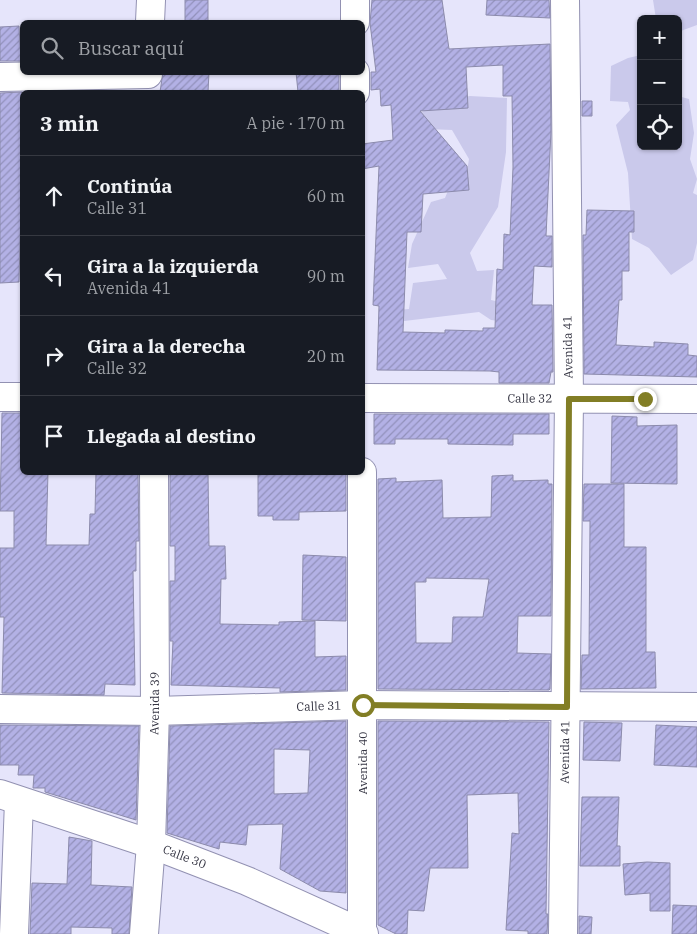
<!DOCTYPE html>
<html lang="es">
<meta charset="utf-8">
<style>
body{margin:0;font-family:"IBM Plex Serif",serif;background:#242831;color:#f1f3f6}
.controls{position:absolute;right:15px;top:15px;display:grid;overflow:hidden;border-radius:8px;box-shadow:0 1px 4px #0004}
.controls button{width:45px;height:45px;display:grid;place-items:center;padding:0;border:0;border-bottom:1px solid #363941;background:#171b24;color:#f1f3f6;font:25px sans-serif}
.stop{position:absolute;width:15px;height:15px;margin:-11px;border:4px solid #827e25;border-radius:50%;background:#fff}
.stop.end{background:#827e25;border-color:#fff;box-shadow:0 1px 5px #0008}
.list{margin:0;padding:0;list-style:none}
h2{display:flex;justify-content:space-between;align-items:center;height:65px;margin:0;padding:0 20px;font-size:21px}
h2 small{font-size:16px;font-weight:400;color:#9ea1a6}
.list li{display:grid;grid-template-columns:32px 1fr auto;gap:15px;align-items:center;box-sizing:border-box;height:80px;padding:0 20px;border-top:1px solid #363941}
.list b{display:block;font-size:19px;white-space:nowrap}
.list p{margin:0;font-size:16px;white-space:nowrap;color:#9ea1a6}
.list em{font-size:16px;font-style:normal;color:#9ea1a6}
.icon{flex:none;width:28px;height:28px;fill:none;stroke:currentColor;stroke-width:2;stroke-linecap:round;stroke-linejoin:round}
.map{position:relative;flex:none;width:697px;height:934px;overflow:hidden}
.search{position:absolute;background:#171b24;box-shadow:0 1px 4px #0004;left:20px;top:20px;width:345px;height:55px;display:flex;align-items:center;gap:12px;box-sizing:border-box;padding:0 18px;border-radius:8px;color:#9ea1a6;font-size:19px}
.panel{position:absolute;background:#171b24;box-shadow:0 1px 4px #0004;left:20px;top:90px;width:345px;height:385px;border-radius:8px}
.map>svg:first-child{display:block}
.green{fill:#cac9eb}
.building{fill:url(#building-hatch);stroke:#8c8bac;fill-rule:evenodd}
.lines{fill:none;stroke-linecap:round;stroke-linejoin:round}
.minor-casing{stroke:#9291b2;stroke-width:30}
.major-casing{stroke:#9291b2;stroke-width:30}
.minor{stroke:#fff;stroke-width:28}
.major{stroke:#fff;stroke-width:28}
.route{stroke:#827e25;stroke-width:6}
.labels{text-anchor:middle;stroke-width:5;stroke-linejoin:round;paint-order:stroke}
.street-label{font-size:12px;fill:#363644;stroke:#fff}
</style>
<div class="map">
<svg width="697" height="934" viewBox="0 0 697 934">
<defs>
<pattern id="building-hatch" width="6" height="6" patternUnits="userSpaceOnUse" patternTransform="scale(1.25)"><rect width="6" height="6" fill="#b3b1e5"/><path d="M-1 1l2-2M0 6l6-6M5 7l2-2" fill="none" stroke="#9291bb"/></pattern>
</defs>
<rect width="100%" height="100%" fill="#e6e5fb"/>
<path class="green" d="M653 0H697V25L678 32V19H656Z
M641 55V146H678V96L689 99 694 133 690 159 697 179 693 193 697 195V243L693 260 671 275 649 248 632 239 628 173 616 125 630 110 628 102 610 101 611 66 628 58Z
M470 96 507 98 506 152 498 207 470 253 477 271 494 270 491 300 512 305 513 323 491 320 479 312 396 322 397 310 409 309 413 283 447 279 438 264 408 268 412 244 431 202 445 198 449 188 465 184 469 159 452 130 428 129 416 116 438 102Z"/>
<path class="building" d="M185 0H208V22H185Z
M372 0H442L449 49 550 44 551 131 546 236H552V267L534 266 532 305H552L553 372H551L549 383H499V372L490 371 377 370 379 306 373 305 379 166 362 169V144L393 140 391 105 381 106 380 89 371 90V72H376L370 23ZM503 65V96H512L513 167 510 235 504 234 503 270 497 269 495 328H483V331L445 330V333L403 332 407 232H421L423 194 469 190 467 166 420 111 468 108 466 67Z
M487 0H549L550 18 486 15Z
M19 26 21 61H0V27Z
M163 72H209L208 92H160Z
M296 72H339V92H298Z
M22 92V207H21L19 282 0 283V93Z
M582 101H592V116H582Z
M587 210 634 211V232H629V271H622V300H619L616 345 654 347V342L688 344V355L697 356V377L584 374 583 235H586Z
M2 413H22V472H48L46 545H89L90 514H95L96 472H138L139 541H136V571H133L135 685 105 684 104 695 2 693 4 617H0V548H14V511H0Z
M374 414H549V434H513V445L448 444V439H395V444H374Z
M612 416 637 417V426L677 425V484L611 483Z
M170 472H208L209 546H225L226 579H221L220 624 279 625V622L315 621V657L346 656V690L280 692V688L171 685 173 641H170V581H175V546H170Z
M258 472H346V511L299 512V520H273V516H258Z
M513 475V481L548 480V484H552L551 616H518L517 653 551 654 550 689 549 690 378 689V479L396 478V482L442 480 443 518 491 517 492 476ZM426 578 489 579 483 617H453L452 643H416L415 582H426Z
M584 484H624V547H646V652H655L656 688 581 689 582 655H589L590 521H583Z
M303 555 346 557V621L302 620Z
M346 721V893L320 891 280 869 283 824 248 825 246 845 220 842 219 849 167 833 170 726ZM274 749 310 750 308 793 274 794Z
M378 721 549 722 546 914H548L547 934H528V931L506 930 512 833 519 834 518 793 467 795 468 868H430L424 911 408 910 407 934H396L378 925Z
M584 722 622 723 620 761 583 760Z
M0 725 139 726 136 820 45 792V788H33L34 775H18L19 765H0Z
M656 725 697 727V767L654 765Z
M582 797H619L617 846H620V866H580Z
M69 837 92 841 91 885 132 887 129 934H112V928L71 927V934H30L32 883 67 884Z
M647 862 670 863V911H650V893L625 895 623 864Z
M673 905 697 906V934H672Z
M579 916 592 917 591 934H579Z"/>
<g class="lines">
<g class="minor-casing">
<g id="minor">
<path d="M355 0V22"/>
<path d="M150 22 151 0"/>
<path d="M355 72V92"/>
<path d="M0 77 148 74"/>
<path d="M0 397H22"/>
<path id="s1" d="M362 398 697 399"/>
<path d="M362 472V934"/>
<path id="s2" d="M0 709 155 711 363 705 697 707"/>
<path d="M14 934 19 801"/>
<path id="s3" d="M144 934 151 844 155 711 154 472"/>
<path id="s4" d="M563 934 569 399 565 0"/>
</g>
</g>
<g class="major-casing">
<g id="major">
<path id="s5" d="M0 794 151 844 247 881 364 934"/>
</g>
</g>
<use href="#minor" class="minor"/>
<use href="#major" class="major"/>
</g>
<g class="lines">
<path class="route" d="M363 705 567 707 569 399H645"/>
</g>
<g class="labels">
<g class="street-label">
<text transform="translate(568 347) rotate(-91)" y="4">Avenida 41</text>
<text dy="4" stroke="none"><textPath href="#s1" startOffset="168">Calle 32</textPath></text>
<text dy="4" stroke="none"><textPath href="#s3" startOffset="231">Avenida 39</textPath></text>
<text dy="4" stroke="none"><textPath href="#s2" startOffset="319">Calle 31</textPath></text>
<text dy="4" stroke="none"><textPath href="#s4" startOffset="182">Avenida 41</textPath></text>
<text transform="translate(363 763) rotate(-90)" y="4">Avenida 40</text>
<text dy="4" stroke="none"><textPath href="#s5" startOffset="195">Calle 30</textPath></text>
</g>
</g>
</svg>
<div class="controls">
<button>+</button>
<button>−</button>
<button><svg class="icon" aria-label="locate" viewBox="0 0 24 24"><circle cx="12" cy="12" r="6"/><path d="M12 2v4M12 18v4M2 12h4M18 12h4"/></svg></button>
</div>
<div class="stop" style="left:363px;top:705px"></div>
<div class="stop end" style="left:645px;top:399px"></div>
<div class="search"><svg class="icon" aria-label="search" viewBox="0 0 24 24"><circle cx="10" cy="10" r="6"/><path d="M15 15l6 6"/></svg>Buscar aquí</div>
<section class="panel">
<h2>3 min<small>A pie · 170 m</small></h2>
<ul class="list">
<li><svg class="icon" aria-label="ahead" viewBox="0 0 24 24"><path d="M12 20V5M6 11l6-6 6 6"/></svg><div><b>Continúa</b><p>Calle 31</p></div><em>60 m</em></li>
<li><svg class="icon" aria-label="left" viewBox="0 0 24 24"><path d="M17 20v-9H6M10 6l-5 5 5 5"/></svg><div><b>Gira a la izquierda</b><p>Avenida 41</p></div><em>90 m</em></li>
<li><svg class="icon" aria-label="right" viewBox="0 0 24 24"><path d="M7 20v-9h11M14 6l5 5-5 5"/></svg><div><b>Gira a la derecha</b><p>Calle 32</p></div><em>20 m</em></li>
<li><svg class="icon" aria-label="arrive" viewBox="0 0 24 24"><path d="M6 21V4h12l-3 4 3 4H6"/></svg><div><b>Llegada al destino</b></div></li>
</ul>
</section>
</div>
